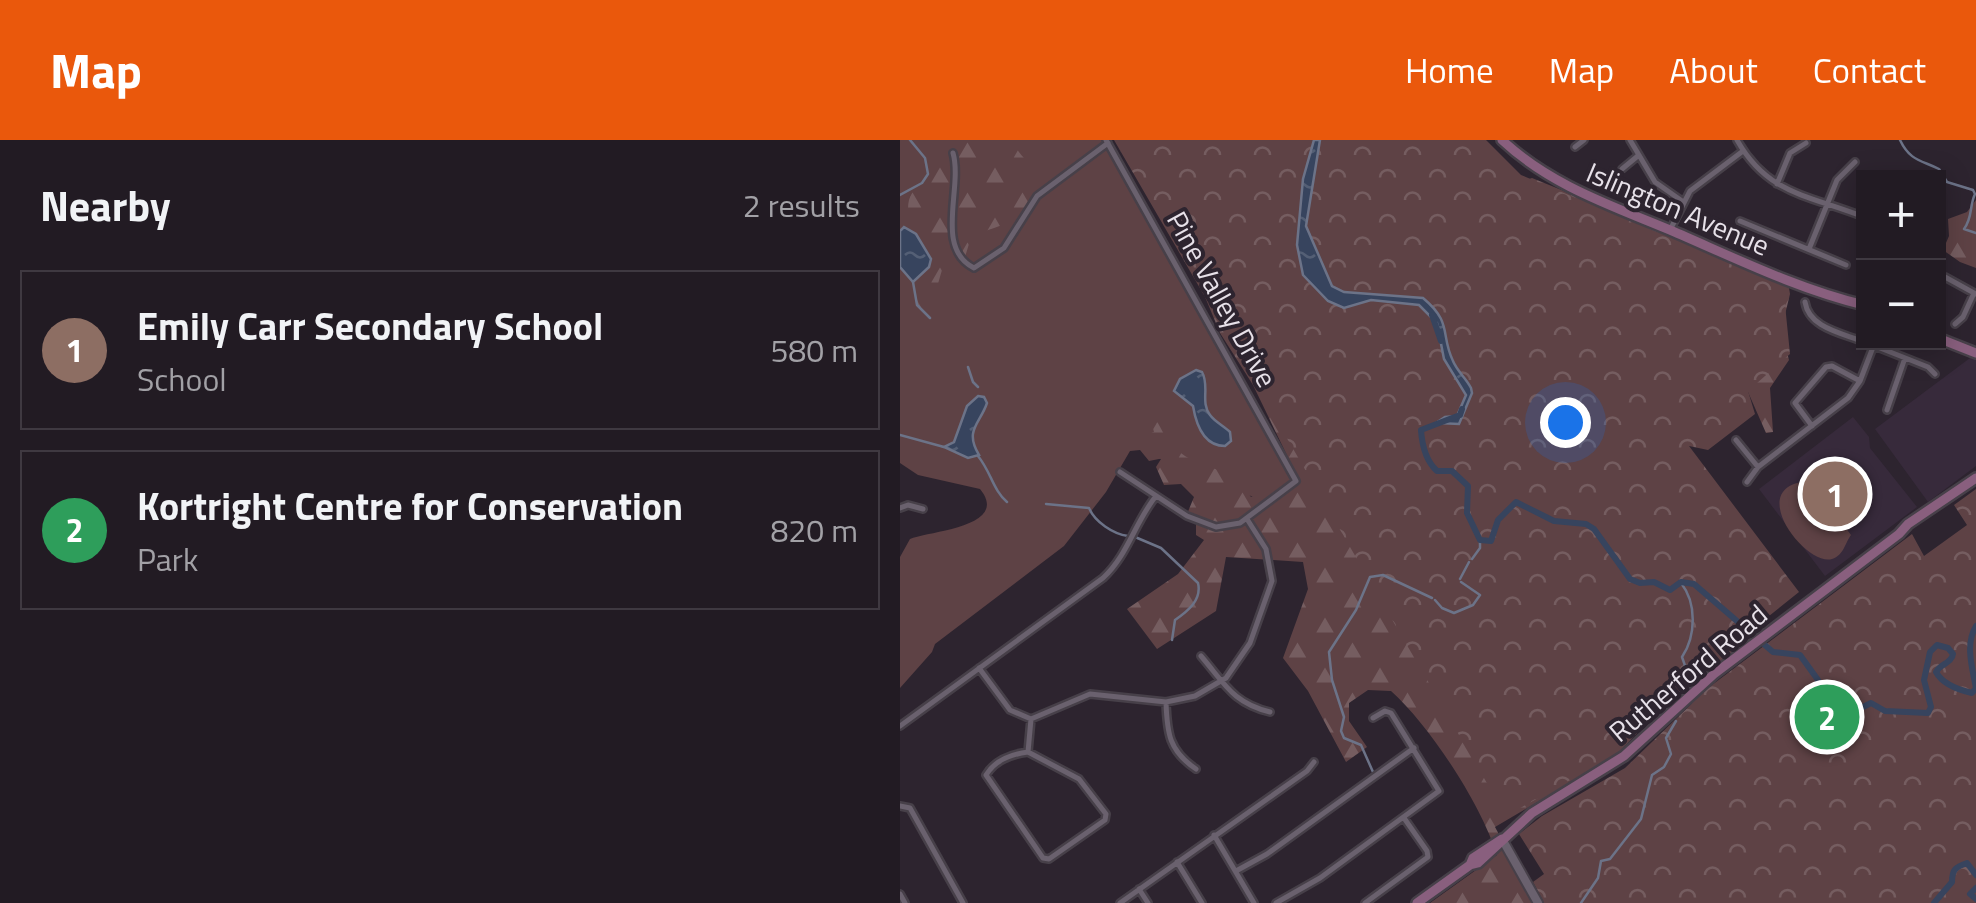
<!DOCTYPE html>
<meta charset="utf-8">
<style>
body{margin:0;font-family:"Titillium Web",sans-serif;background:#2e2830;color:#f1f3f6}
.controls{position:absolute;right:30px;top:30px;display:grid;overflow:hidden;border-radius:0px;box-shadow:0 5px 25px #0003}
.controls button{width:90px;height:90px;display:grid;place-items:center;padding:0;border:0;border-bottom:2px solid #3f3941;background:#221b23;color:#f1f3f6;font:50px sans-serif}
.you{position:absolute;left:665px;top:282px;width:35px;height:35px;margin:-25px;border:8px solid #fff;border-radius:50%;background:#1a73e8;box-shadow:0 0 0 15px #1a73e833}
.badge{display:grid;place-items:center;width:65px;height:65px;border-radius:50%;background:#ea580c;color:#fff;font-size:32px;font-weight:700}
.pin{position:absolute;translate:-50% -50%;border:5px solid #fff;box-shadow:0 2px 10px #0006}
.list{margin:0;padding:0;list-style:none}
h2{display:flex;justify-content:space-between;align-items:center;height:130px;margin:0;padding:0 40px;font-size:42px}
h2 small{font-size:32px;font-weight:400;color:#a2a1a6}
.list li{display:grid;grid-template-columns:65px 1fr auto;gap:30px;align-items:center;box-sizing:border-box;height:160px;margin:0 20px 20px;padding:0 20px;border:2px solid #3f3941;border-radius:0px}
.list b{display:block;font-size:38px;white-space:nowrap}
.list p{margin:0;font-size:32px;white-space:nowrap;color:#a2a1a6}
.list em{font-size:32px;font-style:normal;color:#a2a1a6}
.map{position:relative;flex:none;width:1076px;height:763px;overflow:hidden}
header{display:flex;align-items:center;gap:60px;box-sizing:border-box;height:140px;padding:0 50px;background:#ea580c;color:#fff}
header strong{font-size:48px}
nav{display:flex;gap:55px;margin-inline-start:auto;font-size:35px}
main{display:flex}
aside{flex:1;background:#221b23}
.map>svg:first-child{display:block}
.built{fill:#372a3b}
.green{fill:#5e4245}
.forest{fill:url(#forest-firs)}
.park{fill:url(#park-crowns)}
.water{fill:url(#water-ripples);stroke:#6c7388;stroke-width:2.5}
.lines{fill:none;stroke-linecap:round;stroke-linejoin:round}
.stream{stroke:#6c7388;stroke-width:2.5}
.river{stroke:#37445e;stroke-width:6}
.minor-casing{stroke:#474049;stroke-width:10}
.tertiary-casing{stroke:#474049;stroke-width:12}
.secondary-casing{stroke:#474049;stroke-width:14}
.minor{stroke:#6a616e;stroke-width:5}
.tertiary{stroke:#6a616e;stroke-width:8}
.secondary{stroke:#895f7e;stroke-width:9}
.labels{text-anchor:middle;stroke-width:8;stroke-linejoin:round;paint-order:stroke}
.street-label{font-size:28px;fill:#e7e1e9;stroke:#2d242f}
</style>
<header>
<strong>Map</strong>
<nav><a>Home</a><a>Map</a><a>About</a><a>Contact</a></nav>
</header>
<main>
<aside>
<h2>Nearby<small>2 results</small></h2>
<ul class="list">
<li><span class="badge" style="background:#8d6e63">1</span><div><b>Emily Carr Secondary School</b><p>School</p></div><em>580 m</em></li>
<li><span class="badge" style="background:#2e9e5b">2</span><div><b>Kortright Centre for Conservation</b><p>Park</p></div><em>820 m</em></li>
</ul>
</aside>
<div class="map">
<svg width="1076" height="763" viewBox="0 0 1076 763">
<defs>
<pattern id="forest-firs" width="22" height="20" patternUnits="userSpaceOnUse" patternTransform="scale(2.5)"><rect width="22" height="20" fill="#5e4245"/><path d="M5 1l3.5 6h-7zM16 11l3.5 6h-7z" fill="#755d60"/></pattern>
<pattern id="park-crowns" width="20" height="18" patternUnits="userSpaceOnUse" patternTransform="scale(2.5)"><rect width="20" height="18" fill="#5e4245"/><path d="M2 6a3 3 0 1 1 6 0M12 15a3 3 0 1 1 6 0" fill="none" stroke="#755d60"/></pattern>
<pattern id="water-ripples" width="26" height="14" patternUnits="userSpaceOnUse" patternTransform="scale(2.5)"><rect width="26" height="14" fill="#37445e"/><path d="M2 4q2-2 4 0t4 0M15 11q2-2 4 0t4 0" fill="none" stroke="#545f75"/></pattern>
</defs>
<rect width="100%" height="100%" fill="#2d242f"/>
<path class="built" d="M1070 218 1076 220V326L1028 362 975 289Z
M953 277 969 297 970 308 1017 367 925 436 859 349Z"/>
<path class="green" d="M0 0H203L393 326 392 340 360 360 264 318 249 321 240 310 230 311 206 352 164 406 35 504 32 512 0 548V417L10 399C29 391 111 387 80 349L18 335 0 323Z
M902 342 914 345 951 395C945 403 944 415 932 419 907 427 847 351 902 342Z"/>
<path class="forest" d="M15 0H113C117 16 133 23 139 39 150 72 94 90 72 94L65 117 56 124 44 123 33 161 51 162 52 167 43 174 30 178 17 165 13 142 29 127 31 119C18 98 0 76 12 52 16 45 25 40 30 34L28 21Z
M632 38 888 142 890 154 881 191 889 220 870 248 873 292 866 293 848 252 774 307 846 505 844 512C811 526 815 541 793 567L788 553 778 551 713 618 595 687 636 763H530L597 715C581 664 530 586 491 551L468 550 449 563V581L467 607 446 622 408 551 383 518 408 449 403 422 326 417 316 471 257 509 227 469 278 434 304 400 296 395V382L287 374 294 357 281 344 264 345 256 327 261 319 253 317 239 297 254 292 249 274C261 283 260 290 268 300 284 321 309 329 334 333L351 357 397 336 353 245 320 193 303 152Z
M1076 60V128L1060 122 1043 110 1049 96 1048 79 1067 72Z"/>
<path class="park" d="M214 0H586L621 35 883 145 890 214 848 251 855 274 808 310 789 306 899 452 809 524 713 616 606 676Z
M1076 349V763H644L633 742 644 734 619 694 642 676 725 628 808 548 1012 394 1024 416 1067 385 1054 365Z"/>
<path class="water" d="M414 0H420L406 86 432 146 444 152 523 158C553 183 540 194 553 221 557 231 566 238 571 248L572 253 559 284 536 283 545 277 557 276 566 255 544 219 537 183 519 165 471 160 444 168 428 161 403 135 397 105 403 39Z
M4 87 16 94 31 119 29 127 13 142 0 127V91Z
M296 230 302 232C310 246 300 262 310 275 315 282 324 286 330 292L331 301 325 306C304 306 296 284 293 266L274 251 280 239Z
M78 256 84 257 87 263C80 284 64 290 79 315L68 318 44 307 54 302 67 266Z"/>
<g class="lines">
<path class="stream" d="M1000 0C1010 21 1021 20 1039 29L1047 42 1073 50 1075 54C1069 67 1073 77 1064 89L1076 93
M0 55 22 43 28 34 25 18 10 0
M13 142 17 165 30 178
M68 227 73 242 78 247
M0 295 44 307
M78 316C91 332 93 350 107 362
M146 364 189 368C195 382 213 394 228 396
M235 397 261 408 298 443C302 460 288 471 275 480L272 500
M572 419 580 408V400
M560 439 569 422
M781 443C797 463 796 496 782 517L790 540
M535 460 542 468 554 473 573 465 580 455 561 442
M473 632 461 605 444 598 441 591 444 577 432 540 429 512 456 470 470 437 483 435 532 458
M681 763 698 738 701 721 710 719 741 679 752 635 764 627 771 614 766 598 776 581"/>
<path class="river" d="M532 175 541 201
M562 269 560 275 521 290C522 305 526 321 537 331H552L568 346 567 373 580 400 591 401 598 380 616 362 654 381 686 384 694 389 730 439 740 443 754 442 770 450 781 442 794 444 873 512 900 515 918 540 917 550 925 569H959L971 563 985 571 1028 573 1031 567 1024 540 1030 512 1037 505 1048 508 1053 514C1052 523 1040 524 1036 532 1043 545 1059 550 1072 553L1076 548C1072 527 1065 504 1076 486
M1076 748 1070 754 1076 759
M1034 763 1052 742C1052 729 1056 727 1067 723L1076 735"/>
<g class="minor-casing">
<path id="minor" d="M206 0 396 341 340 383 316 387 287 376 220 332
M730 0 755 42 782 61
M837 0C868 55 909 55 964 77
M675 7 684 0
M53 13C63 48 34 108 74 128L104 108 137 56 208 3
M722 29 739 15
M877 44 890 13 906 3
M840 81 946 125
M770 90 790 51 843 11
M909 109 937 40 955 22
M1038 139 1045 137 1076 154
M905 162C909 188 942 193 964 202
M1055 184 1063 177 1074 153
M965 202 1028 227 1035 234
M987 270 1005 218
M912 286 895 263 926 227 932 226 960 241
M836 300 858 327
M847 342 858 327 948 258 960 241 975 202
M0 368 8 365 23 369
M301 516C325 544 333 563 370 572
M79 528 110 570 131 579 190 554 266 562 295 556 326 538 350 503 372 441 366 409 347 379
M266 562C267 593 269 611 296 629
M0 586 203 438C228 415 235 382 256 356
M128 612 179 639 206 674 205 680 149 719 143 718 86 635C95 620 112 614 128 612Z
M128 612 131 579
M0 666 10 668 63 763
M314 695 354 763
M277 722 302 763
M336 731 367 714 514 608
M239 749 248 763
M0 754 5 763
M220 763 407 631 414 622
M376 763 420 738 539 651 491 573 485 571 473 578
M465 763 528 717 527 711 504 678"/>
</g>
<g class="tertiary-casing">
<path id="tertiary" d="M602 699 638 763"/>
</g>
<g class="secondary-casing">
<path id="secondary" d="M602 0C650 45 710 65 770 90 833 117 897 149 964 165
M1038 198 1076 213
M570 725 573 718 602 699
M517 763 570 725 578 723 632 673 724 616 814 534 999 394 1008 384 1076 338"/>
</g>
<use href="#minor" class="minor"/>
<use href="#tertiary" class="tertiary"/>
<use href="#secondary" class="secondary"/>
</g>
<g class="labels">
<g class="street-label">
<text transform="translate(778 69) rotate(23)" y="10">Islington Avenue</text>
<text transform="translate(322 159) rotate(61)" y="10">Pine Valley Drive</text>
<text transform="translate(788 533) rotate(-40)" y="10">Rutherford Road</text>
</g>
</g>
</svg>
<div class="controls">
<button>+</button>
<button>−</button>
</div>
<div class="you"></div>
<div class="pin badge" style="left:935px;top:354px;background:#8d6e63">1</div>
<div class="pin badge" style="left:927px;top:577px;background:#2e9e5b">2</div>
</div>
</main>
